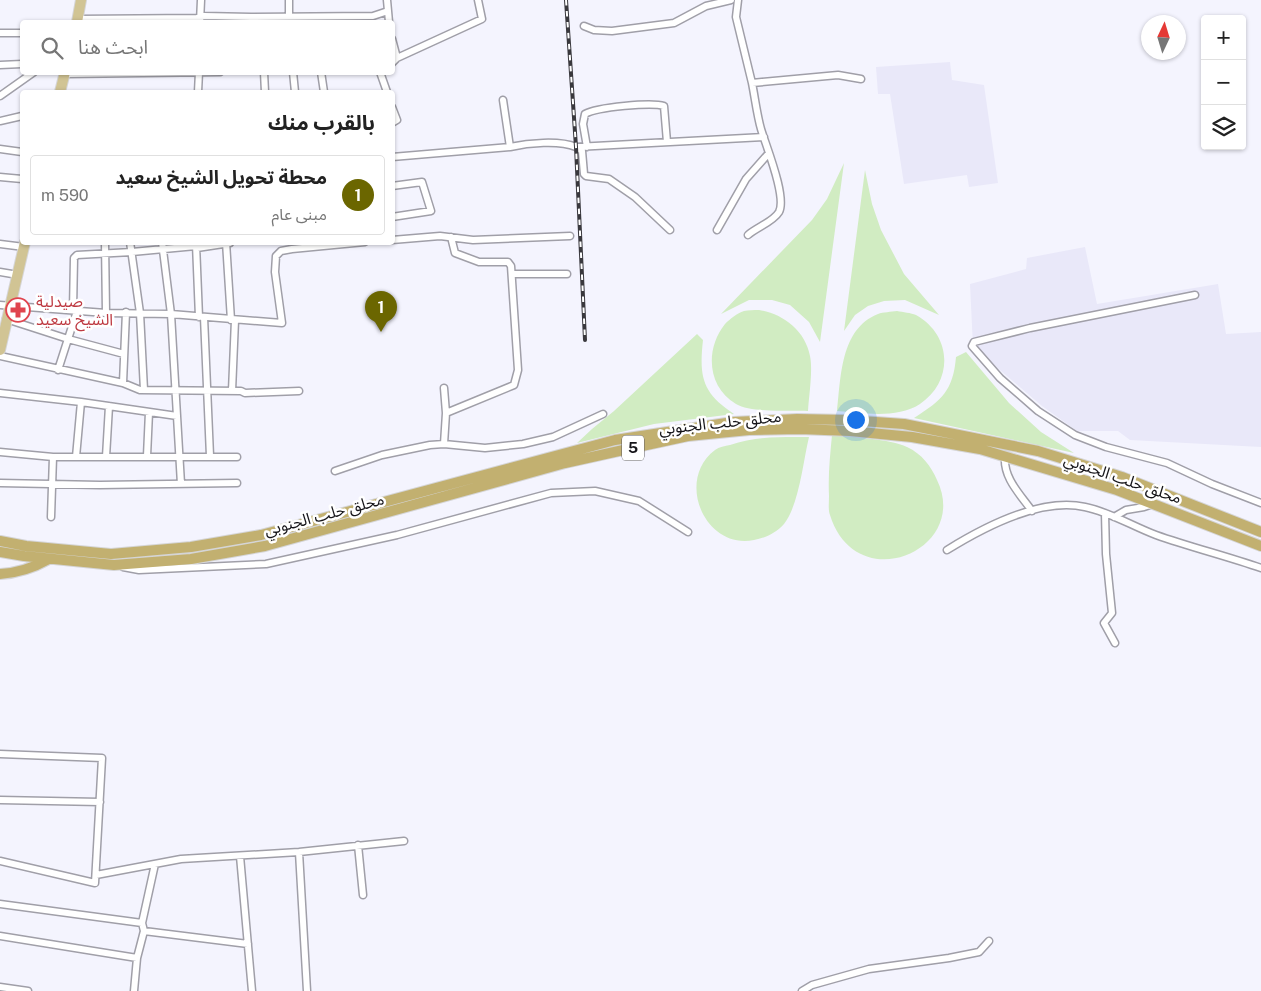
<!DOCTYPE html>
<html lang="ar">
<meta charset="utf-8">
<style>
body{margin:0;font-family:"Public Sans","Noto Sans Arabic",sans-serif;background:#f6f6f6;color:#222;direction:rtl}
.controls{position:absolute;right:15px;top:15px;display:grid;overflow:hidden;border-radius:5px;box-shadow:0 1px 4px #0004}
.controls button{width:45px;height:45px;display:grid;place-items:center;padding:0;border:0;border-bottom:1px solid #e0e0e0;background:#fff;color:#222;font:25px sans-serif}
.compass{position:absolute;left:1141px;top:15px;width:45px;height:45px;border-radius:50%;background:#fff;box-shadow:0 1px 4px #0004;rotate:4deg}
.you{position:absolute;left:855px;top:419px;width:18px;height:18px;margin:-12px;border:4px solid #fff;border-radius:50%;background:#1a73e8;box-shadow:0 0 0 8px #1a73e833}
.badge{display:grid;place-items:center;width:32px;height:32px;border-radius:50%;background:#6b6600;color:#fff;font-size:16px;font-weight:700}
.pin{position:absolute;translate:-50% -41px;filter:drop-shadow(0 1px 2px #0008)}
.pin::after{content:'';position:absolute;top:26px;width:18px;height:15px;background:inherit;clip-path:polygon(0 0,100% 0,50% 100%)}
.list{margin:0;padding:0;list-style:none}
h2{display:flex;justify-content:space-between;align-items:center;height:65px;margin:0;padding:0 20px;font-size:21px}
h2 small{font-size:16px;font-weight:400;color:#767676}
.list li{display:grid;grid-template-columns:32px 1fr auto;gap:15px;align-items:center;box-sizing:border-box;height:80px;margin:0 10px 10px;padding:0 10px;border:1px solid #e0e0e0;border-radius:5px}
.list b{display:block;font-size:19px;white-space:nowrap}
.list p{margin:0;font-size:16px;white-space:nowrap;color:#767676}
.list em{font-size:16px;font-style:normal;color:#767676}
.icon{flex:none;width:28px;height:28px;fill:none;stroke:currentColor;stroke-width:2;stroke-linecap:round;stroke-linejoin:round}
.map{position:relative;flex:none;width:1261px;height:991px;overflow:hidden;direction:ltr}
.search{position:absolute;background:#fff;box-shadow:0 1px 4px #0004;left:20px;top:20px;width:375px;height:55px;display:flex;align-items:center;gap:12px;box-sizing:border-box;padding:0 18px;border-radius:5px;color:#767676;font-size:19px}
.panel{position:absolute;background:#fff;box-shadow:0 1px 4px #0004;left:20px;top:90px;width:375px;height:155px;border-radius:5px;direction:rtl}
.map>svg:first-child{display:block}
.built{fill:#e9e8f9}
.green{fill:#d1ecc2}
.lines{fill:none;stroke-linecap:round;stroke-linejoin:round}
.minor-casing{stroke:#a09fa8;stroke-width:9}
.primary-casing{stroke:#d5d5d6;stroke-width:12}
.trunk-casing{stroke:#d5d5d6;stroke-width:12}
.minor{stroke:#fff;stroke-width:6}
.primary{stroke:#d1c494;stroke-width:10}
.trunk{stroke:#c2b070;stroke-width:10}
.rail-casing{stroke:#39383d;stroke-width:4}
.rail{stroke:#fff;stroke-width:2;stroke-dasharray:5.5;stroke-linecap:butt}
.labels{text-anchor:middle;stroke-width:5;stroke-linejoin:round;paint-order:stroke}
.shield{fill:#fff;stroke:#5c5b5e;stroke-width:1}
.shield-label{font-size:15px;font-weight:bold;fill:#161519}
.health-label{font-size:16px;fill:#be3a42;stroke:#fff;text-anchor:start}
.street-label{font-size:16px;fill:#161519;stroke:#fff}
</style>
<div class="map">
<svg width="1261" height="991" viewBox="0 0 1261 991">
<rect width="100%" height="100%" fill="#f4f4fe"/>
<path class="built" d="M950 62 952 80 984 85 998 183 969 187 967 175 904 184 890 94H878L876 67Z
M1085 247 1097 304 1218 284 1226 334 1261 332V447L1130 440 1118 431H1077L1042 406 973 347 970 284 1026 269 1027 258Z"/>
<path class="green" d="M844 163 820 342 809 322 790 305 772 300H749L721 314 812 220 827 199Z
M865 170 872 204 881 230 904 274 939 315 905 300 884 301 868 306 855 315 844 331Z
M759 310C783 314 805 330 810 356 813 370 809 395 808 411 789 410 751 413 736 404 707 387 705 349 725 324 730 319 737 313 744 311 748 310 754 310 759 310Z
M897 311C903 312 911 313 916 315 952 335 954 381 920 404 897 419 863 413 837 411 841 378 840 329 878 314 883 312 891 312 897 311Z
M697 334 703 340C699 377 702 393 734 414L654 424 577 443 592 429 614 411Z
M966 352 1009 403 1041 432 1074 453 914 418C942 400 953 391 956 357Z
M832 435C852 437 890 439 907 447 922 454 931 466 937 480 971 550 856 599 830 515 828 510 829 502 829 496 828 475 830 456 832 435Z
M809 437C803 462 799 505 784 524 776 533 765 538 754 540 705 550 675 480 715 450 719 447 725 446 730 445 755 436 782 437 809 437Z"/>
<g class="lines">
<g class="minor-casing">
<path id="minor" d="M289 0V22
M387 0 389 22
M738 0 736 17 752 83 838 75 861 79
M78 19 197 18 204 16 251 17 373 16 388 11
M200 22 201 0
M584 26 594 30 612 31 674 23 706 6 731 0
M0 33H22
M392 39 397 58 392 63
M397 58 482 19 478 0
M0 65 22 64
M264 72 265 92
M293 72 295 92
M321 72 324 92
M380 72 387 92
M65 74 220 72
M198 92 199 72
M0 96 34 72
M503 100 510 147
M392 107 397 120 392 123
M0 121 22 116
M587 147 583 124 585 114C597 107 652 102 664 106L667 142
M577 148 582 151 584 174 586 176 609 179 635 197 670 230
M0 149 22 152
M392 157 510 147C528 143 559 140 576 147L764 137
M0 177 22 179
M392 186 422 182 431 211 392 217
M717 230 746 179 769 153
M748 235C757 227 773 222 779 212 787 197 766 146 761 129 757 115 755 98 752 83
M392 240 440 236 473 240 570 236
M105 242 106 313
M130 242 140 313 144 390
M162 242 171 314 181 484
M226 242 231 320
M0 244 24 247
M196 244 199 317
M197 248 230 243
M0 272 18 275
M512 274H567
M1195 295 1030 328 974 342 972 346 1000 378 1038 411 1075 435 1106 447 1167 463 1212 484 1261 503
M0 305 106 313 171 314 282 323 275 272 276 256 281 251 292 249 365 242
M73 310 74 258 77 255 132 252 196 246
M204 317 210 456
M6 319 68 339 124 354
M0 356 123 383 140 390 241 391 245 393 299 391
M58 370 77 311
M123 383 126 312
M232 391 235 320
M0 393 81 402 177 416
M446 413 514 385 518 370 511 266 508 262H479L455 253 451 237
M444 444 446 413 444 388
M0 452 53 457H237
M147 456 149 412
M1005 456C1003 478 1020 494 1032 511
M76 457 81 402
M106 457 109 406
M335 471 382 455 430 445 444 444 485 448 523 444 553 437 603 414
M0 483 100 485 237 483
M1105 513 1106 554 1112 613 1104 623 1115 643
M51 517 53 457
M1114 517 1126 510 1144 507 1153 504
M947 550C984 527 1040 497 1085 507 1110 512 1132 526 1156 535 1190 547 1226 556 1261 568
M123 567 139 570 266 564 397 535 551 493 595 491 639 501 688 532
M0 754 102 758 95 883 0 861
M0 800 100 802
M358 845 363 895
M299 852 307 991
M240 856 252 991
M96 875 181 859 299 852 404 841
M0 904 142 923
M144 931 248 944
M0 936 137 958
M0 987 28 991
M134 991 137 958 144 931 142 923 155 864
M802 991 812 985 869 969 949 958 979 952 989 941"/>
</g>
<g class="primary-casing">
<path id="primary" d="M77 22 81 0
M60 92 65 72
M0 350 25 242"/>
</g>
<g class="trunk-casing">
<path id="trunk" d="M0 541 26 546 111 554 191 547 261 535 615 440 733 422 797 419 847 420 904 424 1038 451 1122 477 1261 532
M0 552 24 556 114 565 191 559 265 546 565 463 628 449 688 436 749 430 800 429 850 431 912 437 980 449 1117 490 1261 546
M0 574C19 573 33 568 49 559"/>
</g>
<use href="#minor" class="minor"/>
<use href="#primary" class="primary"/>
<use href="#trunk" class="trunk"/>
<g class="rail-casing">
<path id="rail" d="M566 0 576 147 585 340"/>
</g>
<use href="#rail" class="rail"/>
</g>
<defs>
<g id="pharmacy-ring" transform="scale(1.25)"><circle r="9.5" fill="#fff" stroke="#e0444e" stroke-width="1.5"/><path d="M-2-6h4v4h4v4h-4v4h-4v-4h-4v-4h4Z" fill="#e0444e"/></g>
</defs>
<g fill-rule="evenodd">
<use href="#pharmacy-ring" x="18" y="310"/>
</g>
<g class="labels">
<rect class="shield" x="622" y="435.5" width="22" height="25" rx="4"/>
<g class="shield-label">
<text x="633" y="453">5</text>
</g>
<g class="health-label">
<text x="36" y="307">صيدلية<tspan x="36" dy="18">الشيخ سعيد</tspan></text>
</g>
<g class="street-label">
<text transform="translate(720 422) rotate(-6)" y="6">محلق حلب الجنوبي</text>
<text transform="translate(1123 478) rotate(19)" y="6">محلق حلب الجنوبي</text>
<text transform="translate(324 514) rotate(-15)" y="6">محلق حلب الجنوبي</text>
</g>
</g>
</svg>
<div class="controls">
<button>+</button>
<button>−</button>
<button><svg class="icon" aria-label="layers" viewBox="0 0 24 24"><path d="M12 4l9 5-9 5-9-5zM3 14l9 5 9-5"/></svg></button>
</div>
<svg class="compass" viewBox="-18 -18 36 36"><path d="M0-13l5 13h-10z" fill="#e53935"/><path d="M0 13l5-13h-10z" fill="#767676"/></svg>
<div class="you"></div>
<div class="pin badge" style="left:381px;top:332px">1</div>
<div class="search"><svg class="icon" aria-label="search" viewBox="0 0 24 24"><circle cx="10" cy="10" r="6"/><path d="M15 15l6 6"/></svg>ابحث هنا</div>
<section class="panel">
<h2>بالقرب منك<small></small></h2>
<ul class="list">
<li><span class="badge">1</span><div><b>محطة تحويل الشيخ سعيد</b><p>مبنى عام</p></div><em>590 m</em></li>
</ul>
</section>
</div>
